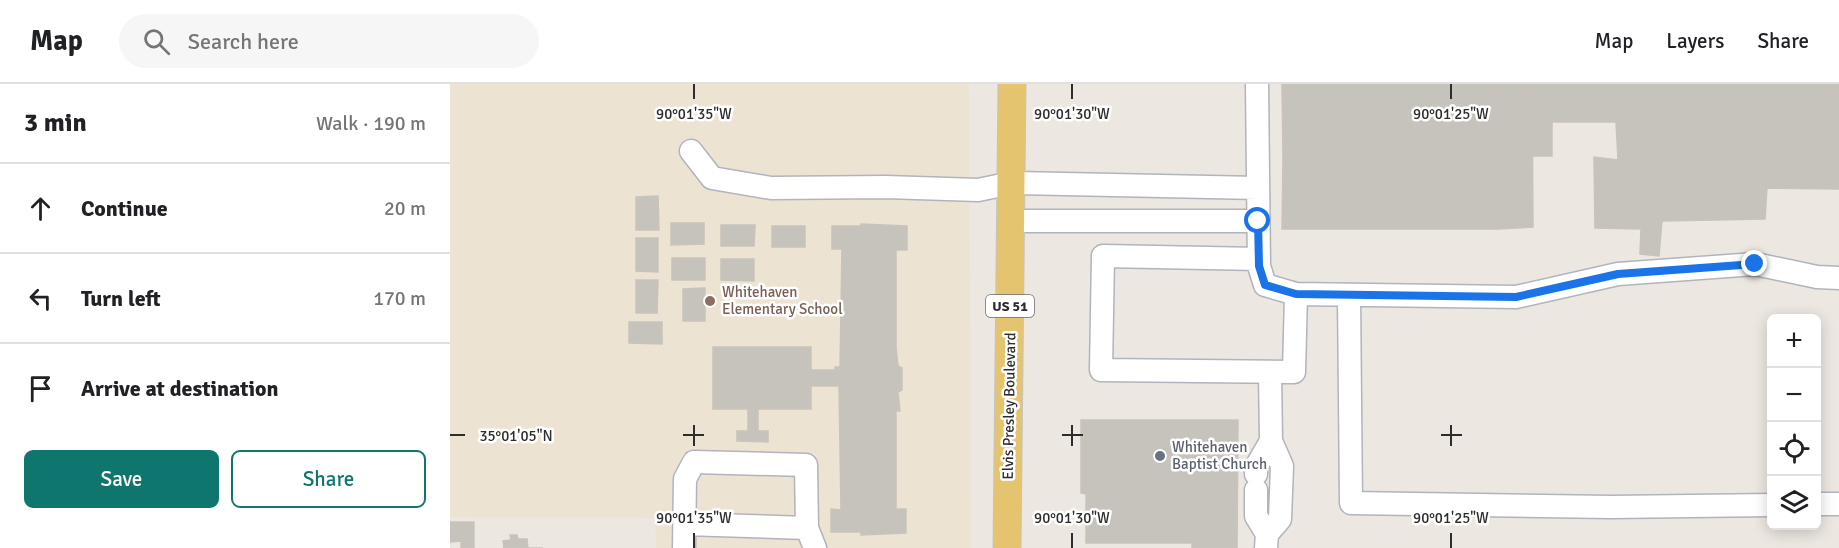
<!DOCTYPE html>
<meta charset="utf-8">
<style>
body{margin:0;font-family:Signika,sans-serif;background:#f6f6f6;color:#202124}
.controls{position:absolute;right:18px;bottom:18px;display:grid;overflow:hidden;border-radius:9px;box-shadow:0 3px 15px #0003}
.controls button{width:54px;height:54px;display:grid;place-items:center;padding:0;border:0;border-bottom:2px solid #e0e0e0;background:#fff;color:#202124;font:30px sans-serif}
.stop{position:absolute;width:18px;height:18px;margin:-14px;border:4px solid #1a73e8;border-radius:50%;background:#fff}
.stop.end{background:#1a73e8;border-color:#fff;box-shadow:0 2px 6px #0008}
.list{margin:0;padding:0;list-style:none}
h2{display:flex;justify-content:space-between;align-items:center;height:78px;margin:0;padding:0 24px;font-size:26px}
h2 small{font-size:20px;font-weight:400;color:#757577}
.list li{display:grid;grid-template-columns:39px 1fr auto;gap:18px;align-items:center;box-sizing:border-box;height:90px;padding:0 24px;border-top:2px solid #e0e0e0}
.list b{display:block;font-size:22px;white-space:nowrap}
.list em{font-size:20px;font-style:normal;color:#757577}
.actions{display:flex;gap:12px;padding:18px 24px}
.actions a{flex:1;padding:14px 0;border:2px solid #0f766e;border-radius:9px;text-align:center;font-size:21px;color:#0f766e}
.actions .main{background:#0f766e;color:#fff}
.icon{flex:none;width:33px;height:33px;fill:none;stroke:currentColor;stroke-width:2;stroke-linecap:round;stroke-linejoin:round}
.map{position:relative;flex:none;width:1389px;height:464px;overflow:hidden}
header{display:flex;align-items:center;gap:36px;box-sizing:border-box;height:84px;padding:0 30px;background:#fff;border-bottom:2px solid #e0e0e0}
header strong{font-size:28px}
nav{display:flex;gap:33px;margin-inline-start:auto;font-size:21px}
.search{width:420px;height:54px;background:#f6f6f6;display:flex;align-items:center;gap:15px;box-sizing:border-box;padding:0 21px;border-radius:33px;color:#757577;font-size:22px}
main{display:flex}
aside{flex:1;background:#fff}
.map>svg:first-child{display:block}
.education{fill:#ede3d3}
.building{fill:#c6c2bc;stroke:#c9c3bb;stroke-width:1.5}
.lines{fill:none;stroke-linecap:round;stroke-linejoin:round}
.minor-casing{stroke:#b1b4bc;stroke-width:25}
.major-casing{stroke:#c4c4c4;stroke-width:29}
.minor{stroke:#fff;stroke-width:22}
.major{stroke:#e5c46f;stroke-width:27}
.route{stroke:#1a73e8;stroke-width:8}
.ticks{fill:none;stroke:#2d2d2d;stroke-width:2}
.education-dot{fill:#8d6e63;stroke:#fff;stroke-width:2}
.worship-dot{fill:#6b7280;stroke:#fff;stroke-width:2}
.labels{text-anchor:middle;stroke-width:5;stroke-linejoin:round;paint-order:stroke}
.shield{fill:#fff;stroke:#6c6c6c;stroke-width:1.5}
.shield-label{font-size:14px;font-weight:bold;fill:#2d2d2d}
.education-label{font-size:15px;fill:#785e54;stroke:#fff;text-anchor:start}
.street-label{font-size:15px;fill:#2d2d2d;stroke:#fff}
.worship-label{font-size:15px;fill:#5b616d;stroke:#fff;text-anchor:start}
.ticks-label{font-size:15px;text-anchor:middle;fill:#2d2d2d;stroke:#fff;stroke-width:5;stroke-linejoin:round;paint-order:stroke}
</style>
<header>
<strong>Map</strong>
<div class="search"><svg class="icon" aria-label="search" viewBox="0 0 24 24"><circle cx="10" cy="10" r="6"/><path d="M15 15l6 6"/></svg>Search here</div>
<nav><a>Map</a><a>Layers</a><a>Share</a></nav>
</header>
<main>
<aside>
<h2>3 min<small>Walk · 190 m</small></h2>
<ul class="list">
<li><svg class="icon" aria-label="ahead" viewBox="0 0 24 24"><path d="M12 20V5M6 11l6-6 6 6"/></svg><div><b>Continue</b></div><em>20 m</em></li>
<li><svg class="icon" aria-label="left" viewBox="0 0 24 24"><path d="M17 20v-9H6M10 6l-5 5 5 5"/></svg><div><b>Turn left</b></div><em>170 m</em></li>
<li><svg class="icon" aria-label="arrive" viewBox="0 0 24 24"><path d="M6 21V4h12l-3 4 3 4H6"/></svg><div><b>Arrive at destination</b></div></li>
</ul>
<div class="actions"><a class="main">Save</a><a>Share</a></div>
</aside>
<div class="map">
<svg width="1389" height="464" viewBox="0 0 1389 464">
<rect width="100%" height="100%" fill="#ede7e1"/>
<path class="education" d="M0 0H519L521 464H206L205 434 0 433Z"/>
<path class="building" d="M832 0H1048V72L833 73Z
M1048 0H1082L1083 143 1049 145Z
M1082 0H1389V105L1317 104 1315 135 1212 137 1209 172 1190 170 1191 145 1145 144 1144 73 1168 76 1166 38H1102V72H1083Z
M1048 72 1049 145H832L833 73Z
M208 112 209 146H186V113Z
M221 139H254V160L221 161Z
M411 140 457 142V166H446V263L448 282 452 284V306L448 308 450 327H446V425H456V449L411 451V448H381V425L391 426 389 302H361V325H308V347H318V358L287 357V347H298V325H263V263H361V286H385V283H390L392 165H382V142H411Z
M271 141H305L304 162H271Z
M322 142H355V163H322Z
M186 154H208V188L186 187Z
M222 174H255V196H222Z
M271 175H304V197L271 196Z
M186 196H208L207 229H186Z
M255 204V237H233V205Z
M179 238H212V260L179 259Z
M631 336H788L787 464H742V459H636V410L631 409Z
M0 438H24V464H11V457L0 458Z
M60 451H67L68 455H77L78 464H93H54L53 457 61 456Z"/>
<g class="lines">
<g class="minor-casing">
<path id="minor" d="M807 0 809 182 815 201 846 210 1066 213 1168 190 1305 180 1367 193 1389 194
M241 67 262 94 321 104 436 103 528 106 562 99 808 104
M562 137H808
M809 175 653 172 651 286 844 288 846 210
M899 212 901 419 1161 423 1322 421
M806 390V383L821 357
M806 406V432L817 450
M1366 420H1389
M235 440 357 444
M234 464 235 395 244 378 356 381 357 444 365 464
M816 464 817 450 830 435 832 382 821 357 820 288"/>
</g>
<g class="major-casing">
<path id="major" d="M557 464 562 0"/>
</g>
<use href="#minor" class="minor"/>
<use href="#major" class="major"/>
</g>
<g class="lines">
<path class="route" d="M808 137 809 182 815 201 846 210 1066 213 1168 190 1305 180"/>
</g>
<path class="ticks" d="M244 0V15M622 0V15M1001 0V15M244 341V362M622 341V362M1001 341V362M0 351H15M233 351H254M612 351H633M991 351H1012M244 449V464M622 449V464M1001 449V464"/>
<circle class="education-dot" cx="260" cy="217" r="6"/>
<circle class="worship-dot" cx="710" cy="372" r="6"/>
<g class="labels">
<rect class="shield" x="536" y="211" width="48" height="22" rx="4.5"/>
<g class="shield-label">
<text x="560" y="227">US 51</text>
</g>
<g class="education-label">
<text x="272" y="213">Whitehaven<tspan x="272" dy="17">Elementary School</tspan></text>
</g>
<g class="street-label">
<text transform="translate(559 322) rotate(-89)" y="5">Elvis Presley Boulevard</text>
</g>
<g class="worship-label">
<text x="722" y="368">Whitehaven<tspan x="722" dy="17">Baptist Church</tspan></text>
</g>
</g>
<g class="ticks-label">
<text x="244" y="35">90°01'35"W</text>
<text x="622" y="35">90°01'30"W</text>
<text x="1001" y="35">90°01'25"W</text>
<text x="66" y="357">35°01'05"N</text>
<text x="244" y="439">90°01'35"W</text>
<text x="622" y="439">90°01'30"W</text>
<text x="1001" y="439">90°01'25"W</text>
</g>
</svg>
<div class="controls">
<button>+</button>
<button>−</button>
<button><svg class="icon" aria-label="locate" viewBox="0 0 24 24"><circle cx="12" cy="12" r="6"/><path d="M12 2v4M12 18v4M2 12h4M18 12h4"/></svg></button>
<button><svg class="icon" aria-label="layers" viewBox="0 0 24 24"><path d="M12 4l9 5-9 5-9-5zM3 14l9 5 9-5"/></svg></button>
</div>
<div class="stop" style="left:808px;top:137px"></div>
<div class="stop end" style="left:1305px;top:180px"></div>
</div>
</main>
